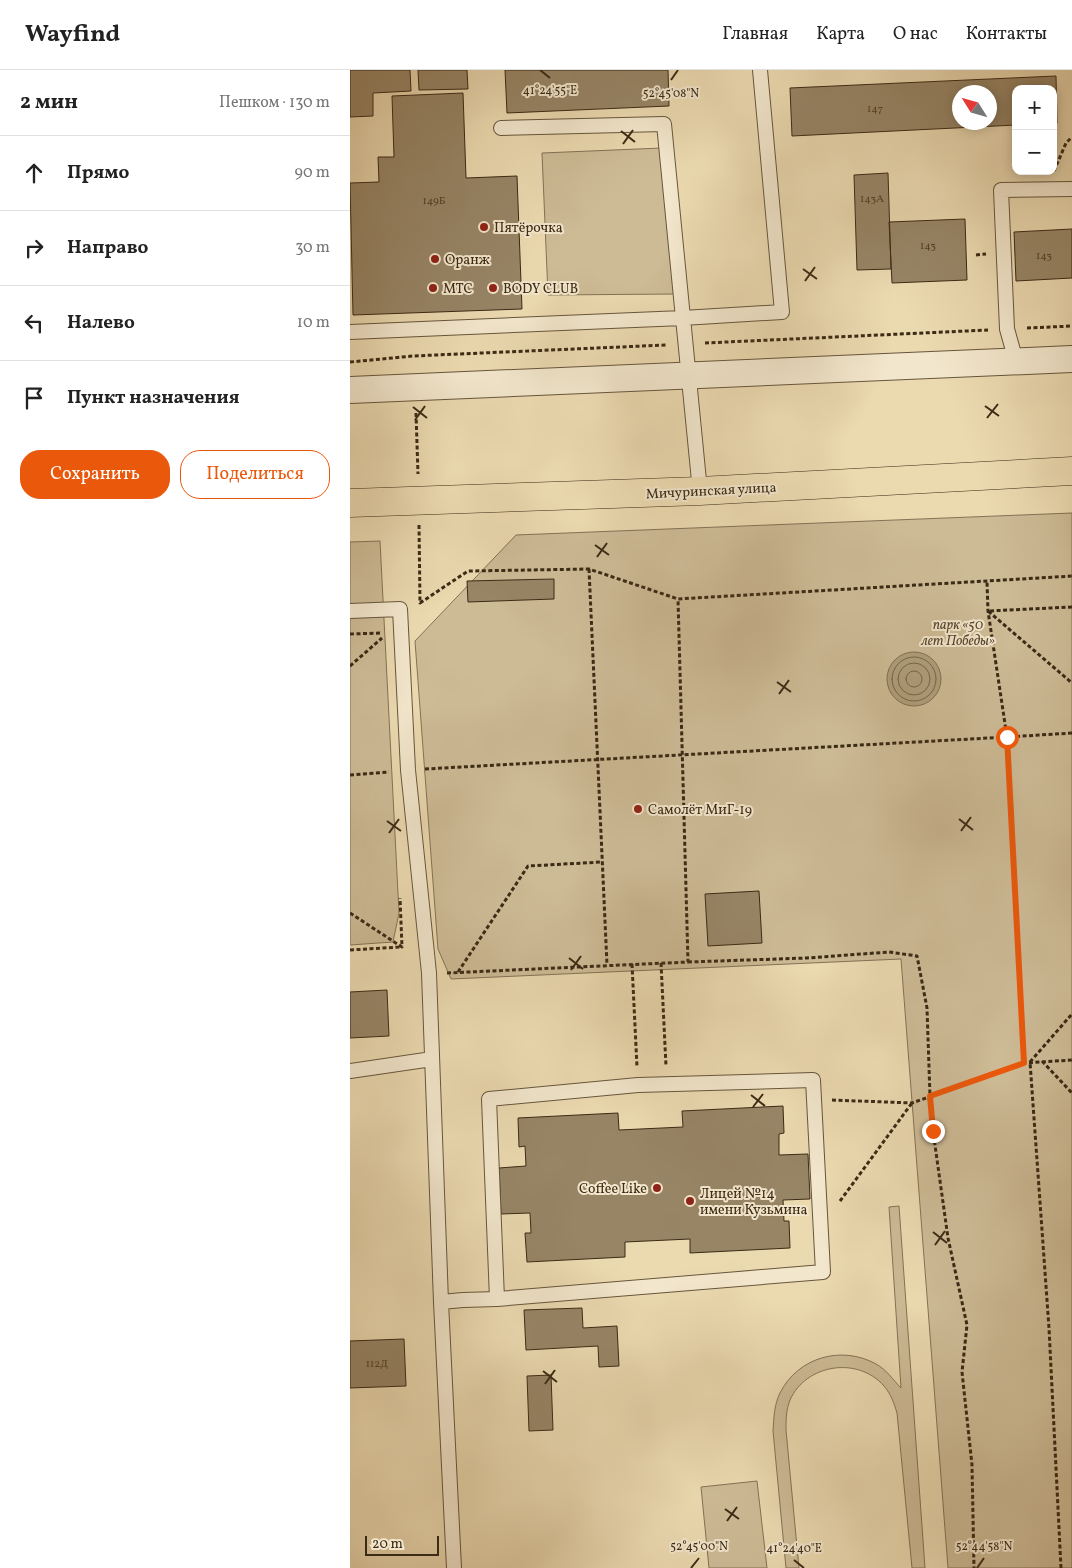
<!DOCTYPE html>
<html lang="ru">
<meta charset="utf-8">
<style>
body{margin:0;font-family:Vollkorn,serif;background:#f6f6f6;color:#222}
.controls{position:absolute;right:15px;top:15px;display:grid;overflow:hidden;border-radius:10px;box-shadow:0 2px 12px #0003}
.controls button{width:45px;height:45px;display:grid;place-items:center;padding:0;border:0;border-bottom:1px solid #e0e0e0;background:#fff;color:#222;font:25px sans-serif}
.compass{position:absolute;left:602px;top:15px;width:45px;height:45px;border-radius:50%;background:#fff;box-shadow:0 2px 12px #0003;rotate:307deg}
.scale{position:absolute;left:15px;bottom:12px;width:74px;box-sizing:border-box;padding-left:5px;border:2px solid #3b2a15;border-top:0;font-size:14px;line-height:18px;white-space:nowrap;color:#3b2a15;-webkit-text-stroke:4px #f2e6cc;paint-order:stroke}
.stop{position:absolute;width:15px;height:15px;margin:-11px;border:4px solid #ea580c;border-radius:50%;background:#fff}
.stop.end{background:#ea580c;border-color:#fff;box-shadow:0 1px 5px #0008}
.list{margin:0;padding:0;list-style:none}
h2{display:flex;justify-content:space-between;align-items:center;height:65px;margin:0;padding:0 20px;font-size:21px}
h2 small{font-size:16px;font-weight:400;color:#767676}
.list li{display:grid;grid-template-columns:32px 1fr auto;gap:15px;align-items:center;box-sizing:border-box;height:75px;padding:0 20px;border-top:1px solid #e0e0e0}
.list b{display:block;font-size:19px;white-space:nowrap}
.list em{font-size:16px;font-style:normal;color:#767676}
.actions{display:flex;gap:10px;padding:15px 20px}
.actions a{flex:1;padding:11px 0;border:1px solid #ea580c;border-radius:20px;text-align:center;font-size:18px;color:#ea580c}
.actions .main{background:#ea580c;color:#fff}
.icon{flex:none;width:28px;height:28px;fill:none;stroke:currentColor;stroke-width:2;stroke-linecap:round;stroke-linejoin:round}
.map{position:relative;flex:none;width:722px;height:1498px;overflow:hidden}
header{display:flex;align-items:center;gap:30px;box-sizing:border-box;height:70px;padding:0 25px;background:#fff;border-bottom:1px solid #e0e0e0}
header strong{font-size:24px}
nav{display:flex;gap:28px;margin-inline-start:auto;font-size:18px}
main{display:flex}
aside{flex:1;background:#fff}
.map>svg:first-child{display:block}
.green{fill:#cdbb96;stroke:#847256}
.water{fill:#af9e7b;stroke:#817052}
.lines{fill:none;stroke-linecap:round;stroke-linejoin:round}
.shore{stroke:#756448;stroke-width:1}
.building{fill:#978566;stroke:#3b2a15;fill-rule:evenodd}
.service-casing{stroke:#67563c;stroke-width:16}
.minor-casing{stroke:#67563c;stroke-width:28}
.primary-casing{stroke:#3b2a15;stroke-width:29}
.path{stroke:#3b2a15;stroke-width:3;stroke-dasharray:4 2.5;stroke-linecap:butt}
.service{stroke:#f2e6cc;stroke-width:14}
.minor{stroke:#f2e6cc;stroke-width:26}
.primary{stroke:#ebd9b0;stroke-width:28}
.route{stroke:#ea580c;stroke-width:6}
.ticks{fill:none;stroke:#3b2a15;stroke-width:2}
.poi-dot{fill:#8f2418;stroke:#f2e6cc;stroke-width:2}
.labels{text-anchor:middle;stroke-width:4;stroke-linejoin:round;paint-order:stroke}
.number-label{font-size:11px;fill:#524129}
.poi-label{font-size:14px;fill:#3b2a15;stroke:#f2e6cc;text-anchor:start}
.street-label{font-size:14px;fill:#3b2a15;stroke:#f2e6cc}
.park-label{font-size:14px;font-style:italic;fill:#58472f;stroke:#f2e6cc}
.ticks-label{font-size:12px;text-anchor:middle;fill:#3b2a15;stroke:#f2e6cc;stroke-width:4;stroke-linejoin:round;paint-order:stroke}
</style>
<header>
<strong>Wayfind</strong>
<nav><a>Главная</a><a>Карта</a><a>О нас</a><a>Контакты</a></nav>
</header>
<main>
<aside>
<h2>2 мин<small>Пешком · 130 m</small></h2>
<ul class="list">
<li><svg class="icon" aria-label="ahead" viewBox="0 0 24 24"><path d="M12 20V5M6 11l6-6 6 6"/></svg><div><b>Прямо</b></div><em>90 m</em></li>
<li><svg class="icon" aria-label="right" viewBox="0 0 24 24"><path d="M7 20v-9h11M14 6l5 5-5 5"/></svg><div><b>Направо</b></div><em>30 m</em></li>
<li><svg class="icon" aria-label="left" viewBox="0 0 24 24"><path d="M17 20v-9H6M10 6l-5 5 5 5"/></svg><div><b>Налево</b></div><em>10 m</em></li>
<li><svg class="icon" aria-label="arrive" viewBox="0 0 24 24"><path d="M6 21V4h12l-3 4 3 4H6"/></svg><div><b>Пункт назначения</b></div></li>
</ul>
<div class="actions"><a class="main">Сохранить</a><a>Поделиться</a></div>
</aside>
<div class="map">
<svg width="722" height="1498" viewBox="0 0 722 1498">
<rect width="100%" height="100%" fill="#ebd9b0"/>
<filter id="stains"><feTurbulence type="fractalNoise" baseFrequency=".004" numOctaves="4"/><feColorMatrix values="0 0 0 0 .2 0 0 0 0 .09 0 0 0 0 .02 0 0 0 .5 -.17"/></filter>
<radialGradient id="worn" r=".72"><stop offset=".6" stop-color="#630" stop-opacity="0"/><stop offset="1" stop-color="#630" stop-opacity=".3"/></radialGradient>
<path class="green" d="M312 78 327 224 198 225 192 83Z
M722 443V1498H598L551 889 101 909 88 879 65 571 166 465Z
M30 471 49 843 43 872 0 875V472Z
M549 1136 575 1498H562L547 1343C544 1333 541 1324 534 1316 508 1286 456 1294 440 1330 436 1340 436 1350 436 1360L449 1498H436L423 1361C424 1348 424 1335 430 1323 448 1287 492 1275 526 1294 537 1300 543 1310 551 1318L539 1137Z
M407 1411 417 1498H359L351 1417Z"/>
<path class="water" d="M537 609a27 27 0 1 1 54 0a27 27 0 1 1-54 0Z"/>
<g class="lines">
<path class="shore" d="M542 609a22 22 0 1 1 44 0a22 22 0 1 1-44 0Z
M548 609a16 16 0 1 1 32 0a16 16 0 1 1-32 0Z
M556 609a8 8 0 1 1 16 0a8 8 0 1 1-16 0Z"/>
</g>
<path class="building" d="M0 0H60L61 21 23 23V46L0 47Z
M68 0H117L118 19 69 20Z
M155 0H318L319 36 157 43Z
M706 6 707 53 703 54V19H666V55L442 66 440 18ZM610 22H640V52H610Z
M113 23 116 108 167 106 172 239 3 245 0 113 29 112 28 87H44L42 26Z
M538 103 541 199 507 200 504 105Z
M615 149 617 210 542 213 539 152Z
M722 159V208L666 211 664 162Z
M204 509V529L118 532 117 511Z
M409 821 412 873 358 876 355 824Z
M37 920 39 966 0 968V922Z
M433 1036 434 1063 429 1064V1085L458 1084 460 1129 433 1130 434 1151H439L440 1178 340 1183V1169L275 1172V1187L177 1192 175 1163H181L180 1143 151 1144 149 1098 176 1096 175 1076 169 1077 168 1048 268 1043 269 1060 333 1057 332 1041Z
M232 1238 233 1258 267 1256 269 1296 249 1297 248 1276 176 1280 174 1240Z
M54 1269 56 1316 0 1318V1271Z
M201 1305 203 1360 179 1361 177 1306Z"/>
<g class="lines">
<g class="service-casing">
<path id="service" d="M151 58 314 54 333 248 432 242 410 0
M0 262 333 248 350 421
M666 291 657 259 651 120 722 119
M0 541 50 539 58 700 79 903 91 1232 104 1498
M0 1001 82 989
M91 1232 113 1230 147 1229 473 1202 463 1010 288 1015 139 1029 147 1229"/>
</g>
<g class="minor-casing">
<path id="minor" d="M0 320 722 289"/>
</g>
<g class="primary-casing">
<path id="primary" d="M0 433 350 421 722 401"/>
</g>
<path class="path" d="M704 101 716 73 722 67
M626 185 636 184
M677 258 722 256
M355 273 638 260
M0 292 63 286 316 275
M66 343 68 404
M69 455 70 533 118 501 239 499 328 529 722 506
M239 499 257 895
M722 537 638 541 722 613
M0 564 32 563
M0 596 32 568
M722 663 657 667 674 993 722 990
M75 699 657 667 638 541 637 512
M0 705 39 702
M0 843 52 877 50 828
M0 880 51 877
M338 892 457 888 539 882 567 886 577 938 580 1026 583 1061 598 1168 617 1255 612 1302 622 1395 624 1498
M311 893 316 996
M282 894 287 997
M108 902 178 796 252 792
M97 903 338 892 328 529
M692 991 722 1023
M482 1030 562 1033 674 993
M490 1131 562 1033
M711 1498 699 1258 680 992 722 944"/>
<use href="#service" class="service"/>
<use href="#minor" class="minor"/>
<use href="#primary" class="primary"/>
</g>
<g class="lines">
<path class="route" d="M583 1061 580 1026 674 993 657 667"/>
</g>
<path class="ticks" d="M190 0 200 8M321 10 328 0M271 61 285 72M273 74 283 60M453 199 467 209M455 211 465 197M635 336 649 346M63 337 77 348M637 348 648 334M65 350 75 336M245 475 259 485M247 487 257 473M427 612 441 622M429 624 439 610M609 749 623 760M37 751 51 761M611 761 621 747M39 763 49 749M219 888 233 899M221 900 231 886M401 1025 415 1036M403 1037 413 1024M583 1162 597 1173M585 1175 595 1161M193 1301 207 1312M195 1314 205 1300M375 1439 389 1449M377 1451 387 1437M444 1490 454 1498M341 1498 349 1488M627 1498 634 1488"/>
<g class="poi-dot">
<circle cx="134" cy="157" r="5"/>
<circle cx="85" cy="189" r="5"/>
<circle cx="83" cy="218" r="5"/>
<circle cx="143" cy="218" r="5"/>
<circle cx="288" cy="739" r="5"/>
<circle cx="307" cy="1118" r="5"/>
<circle cx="340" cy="1131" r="5"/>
</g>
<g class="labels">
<g class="number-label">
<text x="525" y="42">147</text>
<text x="522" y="132">143А</text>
<text x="84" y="134">149Б</text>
<text x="578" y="179">143</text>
<text x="694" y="189">143</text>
<text x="27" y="1297">112Д</text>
</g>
<g class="poi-label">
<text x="144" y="162">Пятёрочка</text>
<text x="95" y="194">Оранж</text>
<text x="93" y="223">МТС</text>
<text x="153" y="223">BODY CLUB</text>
<text x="298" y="744">Самолёт МиГ-19</text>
<text x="297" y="1123" text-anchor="end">Coffee Like</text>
<text x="350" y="1128">Лицей №14<tspan x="350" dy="16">имени Кузьмина</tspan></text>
</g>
<g class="street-label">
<text transform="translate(361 420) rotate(-3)" y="5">Мичуринская улица</text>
</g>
<g class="park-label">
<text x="608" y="559">парк «50<tspan x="608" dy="16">лет Победы»</tspan></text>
</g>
</g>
<g class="ticks-label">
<text x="200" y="24">41°24'55"E</text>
<text x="321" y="27">52°45'08"N</text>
<text x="349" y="1480">52°45'00"N</text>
<text x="634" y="1480">52°44'58"N</text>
<text x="444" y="1482">41°24'40"E</text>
</g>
<rect width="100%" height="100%" filter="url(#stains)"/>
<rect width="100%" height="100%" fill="url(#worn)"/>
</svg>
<div class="controls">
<button>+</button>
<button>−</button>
</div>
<svg class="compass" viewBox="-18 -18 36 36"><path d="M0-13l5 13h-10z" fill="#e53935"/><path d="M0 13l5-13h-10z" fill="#767676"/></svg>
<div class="scale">20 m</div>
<div class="stop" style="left:657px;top:667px"></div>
<div class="stop end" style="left:583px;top:1061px"></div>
</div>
</main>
